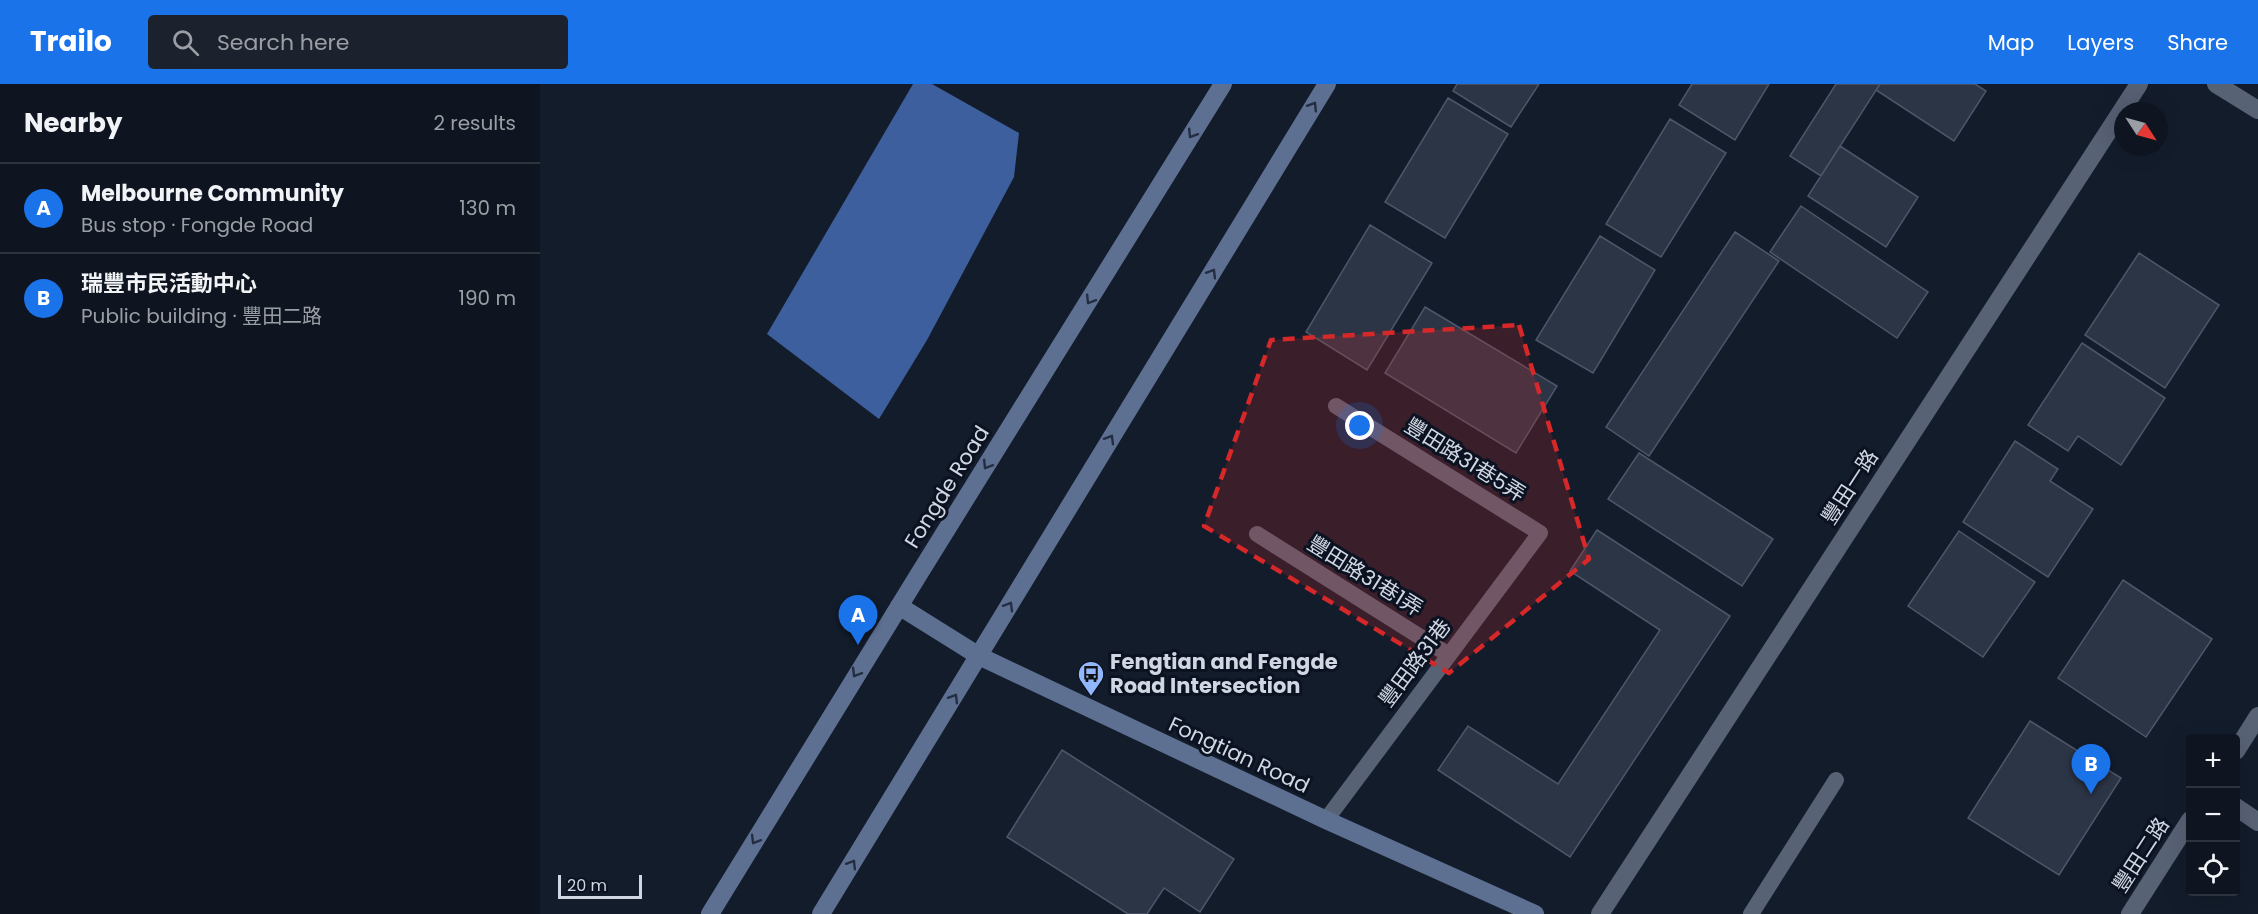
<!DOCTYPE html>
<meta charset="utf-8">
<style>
body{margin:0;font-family:Poppins,"Noto Sans TC",sans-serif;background:#1c222d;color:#f1f3f6}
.controls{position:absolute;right:18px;bottom:18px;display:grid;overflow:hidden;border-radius:6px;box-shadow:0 6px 24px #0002}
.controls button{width:54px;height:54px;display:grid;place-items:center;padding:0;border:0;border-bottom:2px solid #2e343e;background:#0e1520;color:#f1f3f6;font:30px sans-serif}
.compass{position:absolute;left:1574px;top:18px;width:54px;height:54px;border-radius:50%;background:#0e1520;box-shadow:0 6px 24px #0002;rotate:126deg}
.scale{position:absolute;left:18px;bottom:15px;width:84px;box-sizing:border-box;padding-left:6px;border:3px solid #d1d7e2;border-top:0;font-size:16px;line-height:21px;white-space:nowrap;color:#d1d7e2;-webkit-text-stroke:4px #0b1221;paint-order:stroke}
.you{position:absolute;left:820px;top:342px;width:21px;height:21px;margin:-15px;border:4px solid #fff;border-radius:50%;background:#1a73e8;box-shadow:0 0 0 9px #1a73e833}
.badge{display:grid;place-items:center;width:39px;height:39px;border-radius:50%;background:#1a73e8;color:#fff;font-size:20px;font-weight:700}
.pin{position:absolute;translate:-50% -50px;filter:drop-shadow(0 2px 3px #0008)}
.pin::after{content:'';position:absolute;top:32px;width:21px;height:18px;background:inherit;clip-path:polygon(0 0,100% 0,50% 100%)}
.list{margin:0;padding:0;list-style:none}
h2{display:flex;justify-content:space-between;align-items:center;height:78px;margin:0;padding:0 24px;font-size:26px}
h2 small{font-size:20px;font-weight:400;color:#9b9fa5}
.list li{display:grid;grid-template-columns:39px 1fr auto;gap:18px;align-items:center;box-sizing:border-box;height:90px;padding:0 24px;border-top:2px solid #2e343e}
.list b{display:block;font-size:22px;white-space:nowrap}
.list p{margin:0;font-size:20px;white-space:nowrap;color:#9b9fa5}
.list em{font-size:20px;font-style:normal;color:#9b9fa5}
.icon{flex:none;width:33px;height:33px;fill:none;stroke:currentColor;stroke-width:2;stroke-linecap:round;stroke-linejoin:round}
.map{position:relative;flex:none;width:1718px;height:830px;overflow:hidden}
header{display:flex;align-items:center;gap:36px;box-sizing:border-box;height:84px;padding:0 30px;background:#1a73e8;color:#fff}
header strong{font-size:28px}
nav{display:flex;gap:33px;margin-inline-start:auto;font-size:21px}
.search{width:420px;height:54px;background:#1c222d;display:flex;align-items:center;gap:15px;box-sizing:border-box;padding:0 21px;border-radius:6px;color:#9b9fa5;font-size:22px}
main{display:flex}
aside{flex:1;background:#0e1520}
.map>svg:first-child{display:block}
.water{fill:#3e5f9d}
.building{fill:#2c3546;stroke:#4d576a;stroke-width:1.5}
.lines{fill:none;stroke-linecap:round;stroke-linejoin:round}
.lane{stroke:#586275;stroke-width:16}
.street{stroke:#586275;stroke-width:18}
.secondary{stroke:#5e7092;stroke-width:18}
.oneway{stroke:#242e43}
.marked{fill:#d62828;fill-opacity:0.2;stroke:#d62828;stroke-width:4.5;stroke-dasharray:12 8;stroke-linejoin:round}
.labels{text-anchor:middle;stroke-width:6;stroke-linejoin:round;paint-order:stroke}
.street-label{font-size:21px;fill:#d1d7e2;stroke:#0b1221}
.poi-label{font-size:21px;font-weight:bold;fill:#d1d7e2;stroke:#0b1221;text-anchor:start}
</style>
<header>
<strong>Trailo</strong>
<div class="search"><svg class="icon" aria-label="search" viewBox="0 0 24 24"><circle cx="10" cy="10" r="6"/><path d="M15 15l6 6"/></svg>Search here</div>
<nav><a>Map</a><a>Layers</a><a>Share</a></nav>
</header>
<main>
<aside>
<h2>Nearby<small>2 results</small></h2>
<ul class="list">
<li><span class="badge">A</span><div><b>Melbourne Community</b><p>Bus stop · Fongde Road</p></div><em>130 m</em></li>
<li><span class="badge">B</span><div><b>瑞豐市民活動中心</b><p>Public building · 豐田二路</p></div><em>190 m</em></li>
</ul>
</aside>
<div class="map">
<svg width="1718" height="830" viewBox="0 0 1718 830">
<rect width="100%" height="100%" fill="#131c2b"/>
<path class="water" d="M373 0H392L479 49 474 93 387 256 339 335 227 250Z"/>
<path class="building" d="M917 0H999L971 43 913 7Z
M1152 0H1229L1195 56 1139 21Z
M1296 0H1340L1281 92 1250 72Z
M1340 0H1435L1446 7 1414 57 1336 6Z
M908 14 968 50 905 154 845 118Z
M1130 35 1186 69 1121 173 1066 140Z
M1300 62 1378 113 1346 163 1268 112Z
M1261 122 1388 208 1357 254 1230 168Z
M830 141 892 179 827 286 766 248Z
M1195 148 1239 177 1109 372 1066 343Z
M1060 152 1115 186 1053 289 996 256Z
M1599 169 1679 221 1625 304 1545 251Z
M885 223 1017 302 976 369 845 289Z
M1542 259 1625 314 1581 381 1538 352 1528 367 1488 341Z
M1475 357 1518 385 1510 397 1553 425 1508 493 1423 438Z
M1099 369 1233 455 1202 502 1068 415Z
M1057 446 1190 532 1030 773 898 686 928 642 1018 700 1120 546 1030 487Z
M1419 447 1495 498 1443 573 1368 522Z
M1583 496 1672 555 1606 653 1518 594Z
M1490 637 1581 694 1519 791 1428 734Z
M522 666 694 775 660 828 624 804 607 830H588L467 753Z"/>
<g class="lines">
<path class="lane" d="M717 450 909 571
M786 736 1000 449 796 322
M1211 830 1296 696"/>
<path class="street" d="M1676 0 1718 26
M1696 667 1718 632
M1696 723 1718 738
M1060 830 1599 0
M1590 830 1650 736"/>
<path class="secondary" d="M359 522 439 572 786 736 995 830
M170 830C339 552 512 277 683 0
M281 830 787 0"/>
</g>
<defs><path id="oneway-chevron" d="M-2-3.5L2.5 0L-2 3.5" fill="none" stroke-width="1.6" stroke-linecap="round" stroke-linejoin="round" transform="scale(1.5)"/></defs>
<g class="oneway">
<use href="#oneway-chevron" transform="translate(773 22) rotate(-58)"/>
<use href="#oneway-chevron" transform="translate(652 50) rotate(122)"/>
<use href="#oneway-chevron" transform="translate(672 189) rotate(-59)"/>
<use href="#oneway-chevron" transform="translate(550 216) rotate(122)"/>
<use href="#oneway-chevron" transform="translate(570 355) rotate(-59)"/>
<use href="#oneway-chevron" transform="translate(447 381) rotate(122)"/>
<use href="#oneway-chevron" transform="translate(469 522) rotate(-59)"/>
<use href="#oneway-chevron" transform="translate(316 589) rotate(121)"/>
<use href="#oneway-chevron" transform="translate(414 614) rotate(-59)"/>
<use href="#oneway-chevron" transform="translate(215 756) rotate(121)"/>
<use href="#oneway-chevron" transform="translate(312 780) rotate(-58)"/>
</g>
<path class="marked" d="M979 241 1049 475 909 589 664 442 731 256Z"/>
<defs>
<g id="bus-pin" transform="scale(1.35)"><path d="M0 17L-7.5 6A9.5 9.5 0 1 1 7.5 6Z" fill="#92b7fd" stroke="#0b1221"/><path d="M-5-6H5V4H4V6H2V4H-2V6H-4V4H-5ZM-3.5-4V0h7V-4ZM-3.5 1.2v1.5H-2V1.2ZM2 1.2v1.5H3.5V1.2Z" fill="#111"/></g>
</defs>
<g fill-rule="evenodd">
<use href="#bus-pin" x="551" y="590"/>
</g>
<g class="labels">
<g class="street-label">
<text transform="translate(925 376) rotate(32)" y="7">豐田路31巷5弄</text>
<text transform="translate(407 403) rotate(-58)" y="7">Fongde Road</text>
<text transform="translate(1310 403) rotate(-57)" y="7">豐田一路</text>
<text transform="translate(825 492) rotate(32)" y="7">豐田路31巷1弄</text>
<text transform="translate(875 579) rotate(-53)" y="7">豐田路31巷</text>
<text transform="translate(699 671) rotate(25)" y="7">Fongtian Road</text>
<text transform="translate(1601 771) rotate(-57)" y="7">豐田二路</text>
</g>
<g class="poi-label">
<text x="570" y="585">Fengtian and Fengde<tspan x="570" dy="24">Road Intersection</tspan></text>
</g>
</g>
</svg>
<div class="controls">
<button>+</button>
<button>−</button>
<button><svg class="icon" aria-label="locate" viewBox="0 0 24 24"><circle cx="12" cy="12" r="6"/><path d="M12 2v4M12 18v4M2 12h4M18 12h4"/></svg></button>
</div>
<svg class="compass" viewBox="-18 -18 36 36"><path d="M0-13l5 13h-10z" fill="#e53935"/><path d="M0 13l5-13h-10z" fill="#9b9fa5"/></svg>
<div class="scale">20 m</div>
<div class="you"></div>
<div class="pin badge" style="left:318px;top:561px">A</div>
<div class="pin badge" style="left:1551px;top:710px">B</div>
</div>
</main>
